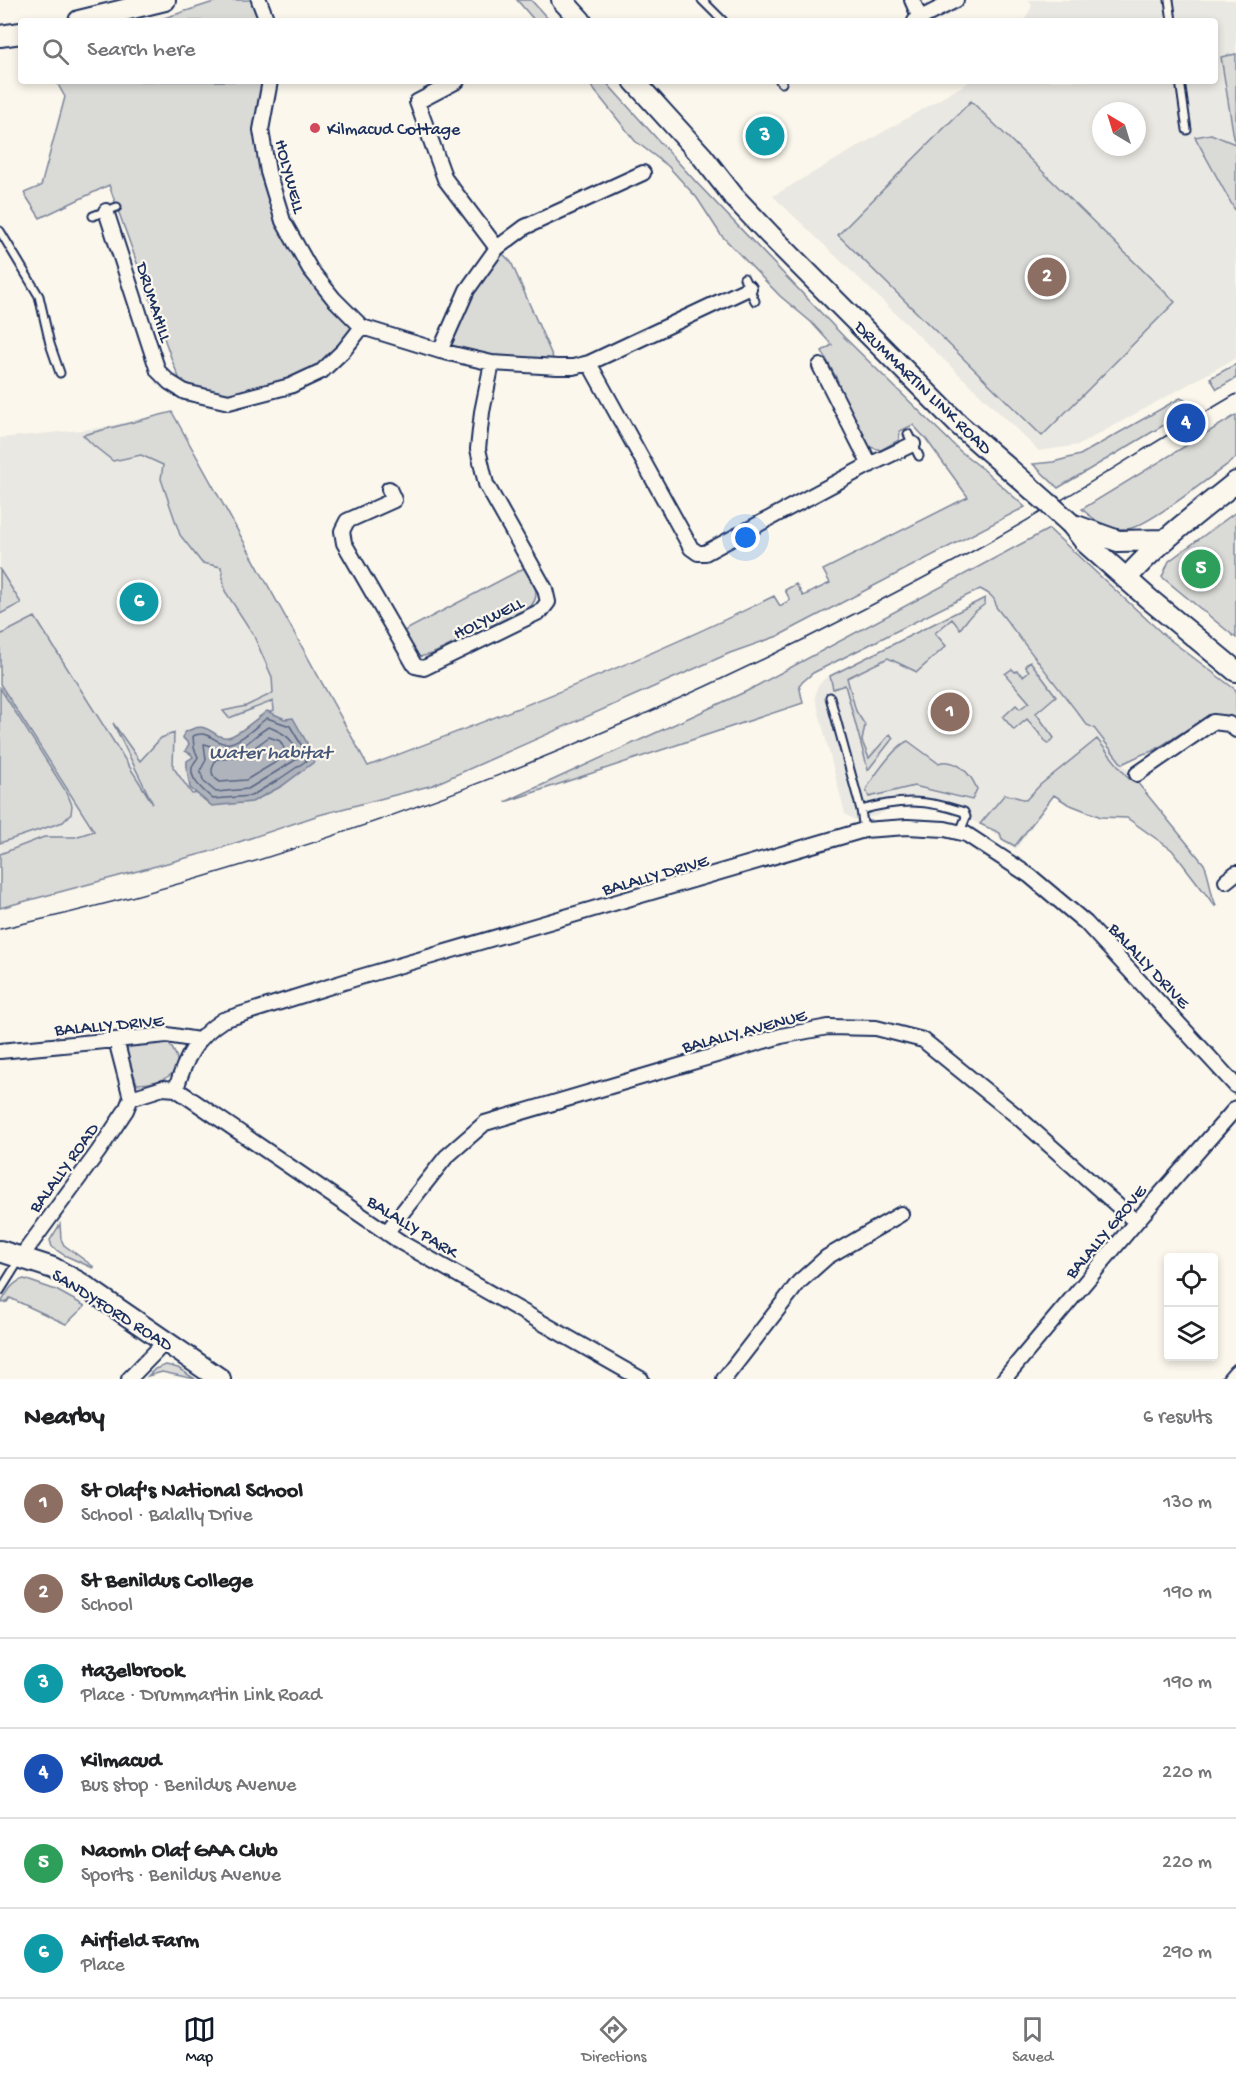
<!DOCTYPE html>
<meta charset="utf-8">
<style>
body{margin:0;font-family:"Gochi Hand",sans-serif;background:#f2f2f2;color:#202124}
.controls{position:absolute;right:18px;bottom:18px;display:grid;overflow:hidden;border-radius:6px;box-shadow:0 3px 9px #0003}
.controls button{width:54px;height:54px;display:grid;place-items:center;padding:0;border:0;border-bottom:2px solid #e0e0e0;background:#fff;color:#202124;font:30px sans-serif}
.compass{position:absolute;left:1092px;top:102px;width:54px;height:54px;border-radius:50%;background:#fff;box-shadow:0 3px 9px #0003;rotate:322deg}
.you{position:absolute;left:746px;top:538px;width:21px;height:21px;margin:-15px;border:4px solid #fff;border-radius:50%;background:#1a73e8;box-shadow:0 0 0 9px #1a73e833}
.badge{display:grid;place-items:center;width:39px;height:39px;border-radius:50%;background:#111827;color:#fff;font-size:20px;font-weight:700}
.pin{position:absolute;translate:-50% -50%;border:3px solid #fff;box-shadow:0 2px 6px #0006}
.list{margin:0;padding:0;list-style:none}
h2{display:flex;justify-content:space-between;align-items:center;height:78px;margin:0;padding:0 24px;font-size:26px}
h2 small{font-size:20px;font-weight:400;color:#757577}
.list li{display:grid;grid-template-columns:39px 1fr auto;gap:18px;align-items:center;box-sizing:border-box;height:90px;padding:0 24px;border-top:2px solid #e0e0e0}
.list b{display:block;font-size:22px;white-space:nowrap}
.list p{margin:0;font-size:20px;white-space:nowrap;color:#757577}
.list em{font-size:20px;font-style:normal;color:#757577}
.icon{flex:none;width:33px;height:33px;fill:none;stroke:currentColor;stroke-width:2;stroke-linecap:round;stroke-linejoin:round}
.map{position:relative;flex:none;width:1236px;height:1379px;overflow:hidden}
.search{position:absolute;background:#fff;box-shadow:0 3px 9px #0003;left:18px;right:18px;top:18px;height:66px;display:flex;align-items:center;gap:15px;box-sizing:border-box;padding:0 21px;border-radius:6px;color:#757577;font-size:22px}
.sheet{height:618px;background:#fff}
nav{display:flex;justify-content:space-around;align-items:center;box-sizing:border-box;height:84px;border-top:2px solid #e0e0e0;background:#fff;font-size:16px;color:#757577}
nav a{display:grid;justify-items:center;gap:3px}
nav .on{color:#111827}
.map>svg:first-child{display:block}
.built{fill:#eae8e2;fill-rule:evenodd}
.green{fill:#dadad7;stroke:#7a849a;stroke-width:1.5}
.water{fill:#afb3bb;stroke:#747e96;stroke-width:1.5}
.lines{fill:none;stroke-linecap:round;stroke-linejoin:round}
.shore{stroke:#566483;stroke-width:1.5}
.lane-casing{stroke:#1b2f5e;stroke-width:11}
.street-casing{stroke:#1b2f5e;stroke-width:18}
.secondary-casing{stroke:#1b2f5e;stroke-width:24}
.lane{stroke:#fbf7ec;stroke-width:7}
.street{stroke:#fbf7ec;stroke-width:14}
.secondary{stroke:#fbf7ec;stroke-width:20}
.tram{stroke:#1b2f5e;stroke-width:1.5}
.secondary-bridge-casing{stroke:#1b2f5e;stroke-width:24;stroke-linecap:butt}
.secondary-bridge{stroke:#fbf7ec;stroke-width:20}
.poi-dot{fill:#d1495b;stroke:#fbf7ec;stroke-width:2}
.labels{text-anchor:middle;stroke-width:4.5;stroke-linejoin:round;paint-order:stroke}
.poi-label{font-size:18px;fill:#1b2f5e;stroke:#fbf7ec;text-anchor:start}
.street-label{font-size:18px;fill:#1b2f5e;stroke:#fbf7ec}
.water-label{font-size:20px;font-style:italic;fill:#47577a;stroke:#fbf7ec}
</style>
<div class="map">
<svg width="1236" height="1379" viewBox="0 0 1236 1379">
<rect width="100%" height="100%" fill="#fbf7ec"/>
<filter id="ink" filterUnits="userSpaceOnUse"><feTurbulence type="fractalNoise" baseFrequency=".0167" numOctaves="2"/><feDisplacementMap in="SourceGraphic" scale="12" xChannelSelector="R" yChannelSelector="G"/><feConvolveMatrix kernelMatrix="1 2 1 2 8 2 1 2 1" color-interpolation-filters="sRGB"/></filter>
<g filter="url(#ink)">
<path class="built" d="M1029 0H1236V358L1079 445 1039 451 773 196 971 81H1215V21H1024L1032 6ZM1101 111H1137V147H1101Z
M172 412 368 766 0 893V438L100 428Z
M990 594 1094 728 1176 830 1162 842 1127 818 1101 817 1068 804 1054 795 1016 849 1000 840 998 835 968 818 931 808 889 809 876 816 855 820 845 814 815 697 817 687 824 679Z"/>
<path class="green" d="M220 0H252L261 4 267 21H155Z
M517 0H531L550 21H535Z
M1236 54V212L1195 137 1211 134 1235 144 1221 57Z
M56 81H270L262 118 268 172 310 269 362 327 322 371 229 402 185 392 173 363 109 185 40 218 24 193 41 186 65 97Z
M587 81H605L695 181 845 338 960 451 983 469 1025 507 778 636 730 653 433 785 319 815 212 851 0 908V854L44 837H75L94 831 0 684V635L35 617 153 804 113 723 140 761 161 738 174 733 173 767 192 794 236 789 262 717 274 710 273 701 229 718 223 711 246 706 273 693 272 677 253 634 225 591 221 567 202 563 180 535 161 479 163 465 141 455 113 461 94 446 83 435 172 412 368 766C505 714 643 661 774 596L780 606 790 600 785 590 796 584 803 596 830 583 823 570 968 497 926 439 913 425 900 431 899 440 881 450 870 447 837 385 838 381 822 351 832 345 811 322 780 296 721 235 697 198 668 166 635 141Z
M971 101 1175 302 1042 436 838 235Z
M497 248 511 262 557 367 440 351Z
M1236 364V378L1217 389 1210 378Z
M1180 398 1185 400 1191 409 1058 488 1033 464 1053 462 1080 455Z
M1236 415V458C1217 472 1146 528 1127 529 1108 530 1095 521 1082 509Z
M1236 512V638L1162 577 1169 561Z
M1049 529 1165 636 1236 690V721L1227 715 1207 717 1153 751 1143 754 1122 764 1094 728 1087 725 996 607C996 597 988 593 980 589L813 673 799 685 803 703 505 802 747 691Z
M524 568C532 581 543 594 530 607L432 654 419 657 415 654 402 632Z
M0 570 21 603 0 614Z
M985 598V604L971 615 960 629 952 619 935 633 946 646 917 672 888 658 847 678 856 711 865 725 862 741 869 758 890 734 893 738 868 770 845 685 833 689 830 676Z
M1030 661 1056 696 1036 713 1054 738 1048 744 1027 719 1014 730 1003 717 1016 705 1020 709 1029 702 1005 674 1012 669 1015 672 1017 671 1023 676 1029 671 1025 666Z
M0 688 67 793 72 805 71 814 63 822 0 843Z
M1097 739 1129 779 1132 776 1204 864C1211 878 1209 892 1216 905L1215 906 1172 850 1127 818 1101 817 1068 804 1054 795 1015 846 1002 839 1000 833 980 824 1005 794 1026 800 1040 785Z
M908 741 938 763C956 757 971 774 977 789L972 800 914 786 869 797 866 790C873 777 895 746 908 741Z
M156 1042 169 1044C192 1073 162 1083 137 1084L127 1054 128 1045Z
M60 1224 61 1239 64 1245 94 1267 93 1268 64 1255 52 1247 50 1240Z
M24 1279 56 1290 85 1306 66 1324 10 1298 7 1302 1 1303C7 1293 12 1282 24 1279Z
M166 1365 178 1368 195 1379 162 1372 148 1376 155 1369Z"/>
<path class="water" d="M267 711 285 719 293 718 307 743 314 762 282 786 252 802 212 806 190 788C189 777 186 774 187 761L193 757 191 754 185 751 189 744 183 738 184 733C210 717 210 739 228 737 238 736 258 717 267 711Z"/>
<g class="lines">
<path class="shore" d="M267 718 290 726 302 746 306 761 278 780 251 796 213 799C205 792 187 778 193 765 194 762 197 760 198 757L194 748 193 736C210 728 214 746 230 743 243 740 256 726 267 718Z
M269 727C284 733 297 740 297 759L248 789 216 792 204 782 200 771 206 760 204 744C211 745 219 751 227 751 244 751 255 733 269 727Z
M269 737 280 741 286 752V756L246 780 220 782C209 775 211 769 216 759 244 760 247 752 269 737Z"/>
<g class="lane-casing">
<path id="lane" d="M702 0 723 21
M1169 0 1172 21
M780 81 782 83
M1180 81 1187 130
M93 216 117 207
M0 231 39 296 50 344 60 373
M744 278 755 301
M908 434 919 456
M830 697 861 810 864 830
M861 810C899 799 926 799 964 812L966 817 960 832
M0 1291 20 1259"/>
</g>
<g class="street-casing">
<path id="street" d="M259 0 267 21
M912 0 920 18
M915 21 956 0
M270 81 261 130 268 172 283 221 310 269 334 299 362 327 440 351 492 363 557 367H573L589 363 749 288
M457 81 417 102 445 179 497 248
M106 211 158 371 169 382 185 392 229 402 290 386 322 371 344 350 362 327
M440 351 467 290 497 248 525 227 643 173
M589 363 691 548 698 553H705L867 466 913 444
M820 366 870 465
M389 489 394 500 347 521 342 531 344 543 415 666 424 668 541 611 548 602 545 589 486 484 478 449 482 412 492 363
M1137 774 1213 722 1229 724 1236 730
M1226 881 1236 873
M0 1051 167 1035 198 1040
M176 1089 402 1243 641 1379
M131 1098 163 1088 176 1089C185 1059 196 1037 223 1020L360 977 864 830 907 827 945 829 966 834 1030 876 1086 923 1236 1086
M386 1233 446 1157 485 1123 781 1036 828 1027 876 1028 923 1040 1018 1117 1136 1222
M21 1257 98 1152 126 1110 131 1098 116 1040
M129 1379 166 1341
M724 1379 799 1282 827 1257 901 1214
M1004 1379 1136 1222 1236 1108
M1230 1379 1236 1372"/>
</g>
<g class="secondary-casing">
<path id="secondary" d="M562 0 581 21
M79 21 165 0
M0 36 21 33
M634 81 702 156 734 197 770 235 958 424 1050 505
M1071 524 1086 543 1149 599 1236 671
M1071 524 1118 541 1165 540
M1126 579C1158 542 1198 513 1236 482
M0 1251 53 1268 80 1283 220 1379"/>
</g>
<use href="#lane" class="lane"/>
<use href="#street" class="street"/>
<use href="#secondary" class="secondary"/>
<path class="tram" d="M0 929C342 854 667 719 973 551 1063 502 1148 445 1236 394"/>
<g class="secondary-bridge-casing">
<path id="secondary-bridge" d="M1050 505 1071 524"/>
</g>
<use href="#secondary-bridge" class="secondary-bridge"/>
</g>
</g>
<circle class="poi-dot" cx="315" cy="128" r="6"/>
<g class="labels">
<g class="poi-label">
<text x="327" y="134">Kilmacud Cottage</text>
</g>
<g class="street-label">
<text transform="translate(291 176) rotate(75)" y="6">HOLYWELL</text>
<text transform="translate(155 302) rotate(72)" y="6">DRUMAHILL</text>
<text transform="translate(924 387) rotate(44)" y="6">DRUMMARTIN LINK ROAD</text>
<text transform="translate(488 617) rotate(-26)" y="6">HOLYWELL</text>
<text transform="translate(655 874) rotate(-16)" y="6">BALALLY DRIVE</text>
<text transform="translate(1150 965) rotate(47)" y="6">BALALLY DRIVE</text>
<text transform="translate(109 1024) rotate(-5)" y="6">BALALLY DRIVE</text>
<text transform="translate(744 1030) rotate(-15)" y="6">BALALLY AVENUE</text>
<text transform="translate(63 1167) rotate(-54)" y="6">BALALLY ROAD</text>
<text transform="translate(413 1226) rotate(32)" y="6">BALALLY PARK</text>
<text transform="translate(1105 1231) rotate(-50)" y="6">BALALLY GROVE</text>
<text transform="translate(113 1309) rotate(32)" y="6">SANDYFORD ROAD</text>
</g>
<g class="water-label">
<text x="270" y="758">Water habitat</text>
</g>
</g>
</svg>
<div class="controls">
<button><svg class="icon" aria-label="locate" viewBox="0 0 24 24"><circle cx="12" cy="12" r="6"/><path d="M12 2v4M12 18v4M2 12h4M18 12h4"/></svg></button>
<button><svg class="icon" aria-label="layers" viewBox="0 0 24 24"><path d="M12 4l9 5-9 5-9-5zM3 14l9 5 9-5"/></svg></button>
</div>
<svg class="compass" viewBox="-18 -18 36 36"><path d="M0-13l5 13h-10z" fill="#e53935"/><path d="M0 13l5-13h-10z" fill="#757577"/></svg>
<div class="you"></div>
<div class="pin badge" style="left:950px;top:712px;background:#8d6e63">1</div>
<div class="pin badge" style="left:1047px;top:277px;background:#8d6e63">2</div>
<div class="pin badge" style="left:765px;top:136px;background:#0f9aa8">3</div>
<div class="pin badge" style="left:1186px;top:423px;background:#1a4fb4">4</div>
<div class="pin badge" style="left:1201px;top:569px;background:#2e9e5b">5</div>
<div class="pin badge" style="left:139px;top:602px;background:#0f9aa8">6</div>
<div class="search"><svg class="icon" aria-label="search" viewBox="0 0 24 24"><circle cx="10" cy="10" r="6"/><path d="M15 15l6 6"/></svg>Search here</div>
</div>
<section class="sheet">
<h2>Nearby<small>6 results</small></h2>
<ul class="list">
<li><span class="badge" style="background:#8d6e63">1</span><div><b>St Olaf's National School</b><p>School · Balally Drive</p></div><em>130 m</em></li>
<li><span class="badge" style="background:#8d6e63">2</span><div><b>St Benildus College</b><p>School</p></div><em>190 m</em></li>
<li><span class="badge" style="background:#0f9aa8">3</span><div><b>Hazelbrook</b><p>Place · Drummartin Link Road</p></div><em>190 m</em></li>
<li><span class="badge" style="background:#1a4fb4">4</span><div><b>Kilmacud</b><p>Bus stop · Benildus Avenue</p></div><em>220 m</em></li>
<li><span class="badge" style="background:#2e9e5b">5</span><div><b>Naomh Olaf GAA Club</b><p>Sports · Benildus Avenue</p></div><em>220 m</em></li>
<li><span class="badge" style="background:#0f9aa8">6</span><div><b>Airfield Farm</b><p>Place</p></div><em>290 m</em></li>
</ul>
</section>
<nav>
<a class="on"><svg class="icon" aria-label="map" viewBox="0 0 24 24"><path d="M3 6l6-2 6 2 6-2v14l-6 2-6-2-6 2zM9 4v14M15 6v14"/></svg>Map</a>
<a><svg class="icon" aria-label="directions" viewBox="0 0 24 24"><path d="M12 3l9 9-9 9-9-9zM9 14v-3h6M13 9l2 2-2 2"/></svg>Directions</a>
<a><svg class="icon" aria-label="saved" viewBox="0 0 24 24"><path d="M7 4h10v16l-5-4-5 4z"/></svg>Saved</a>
</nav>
